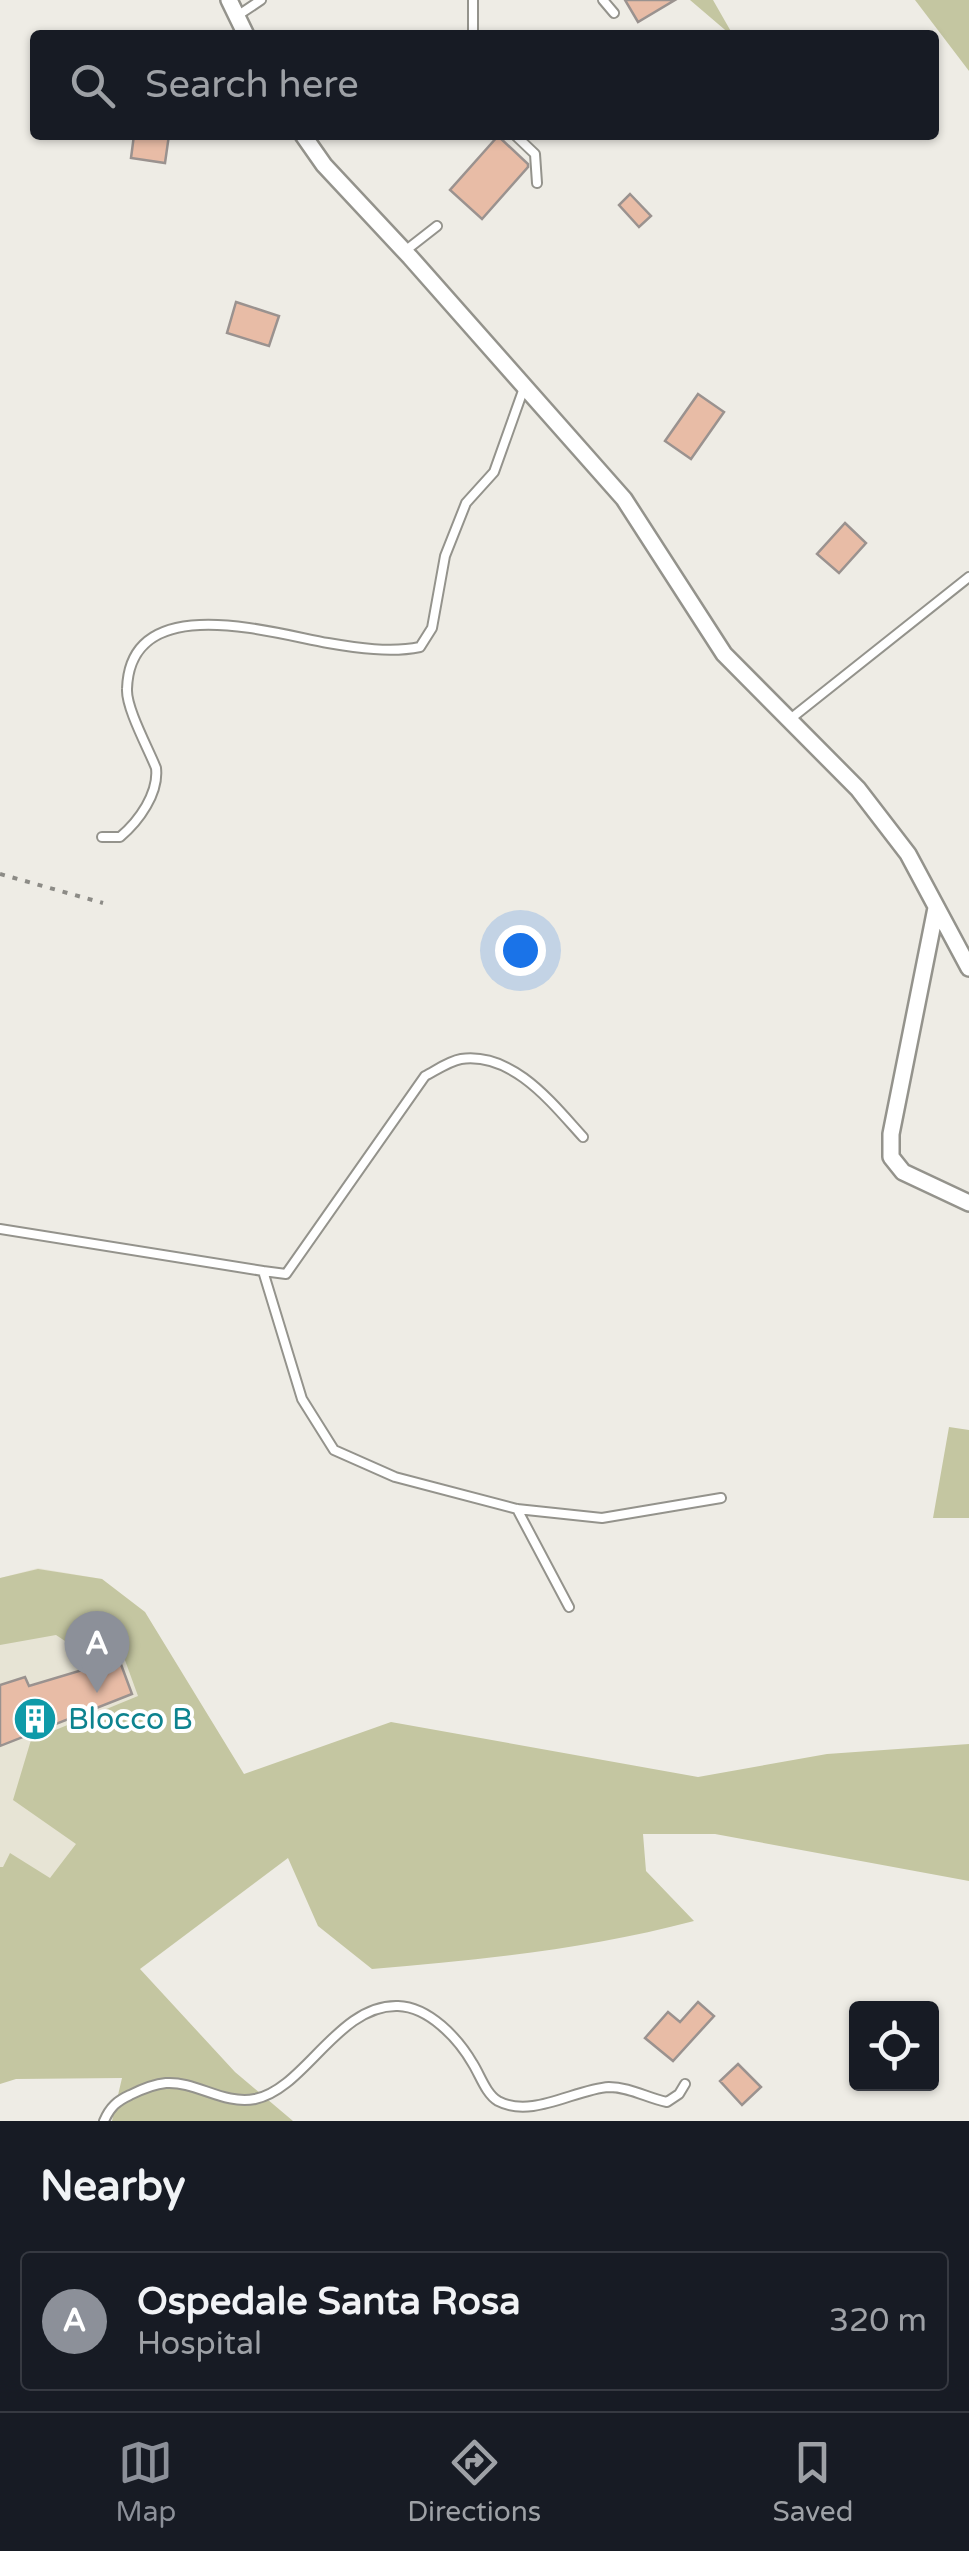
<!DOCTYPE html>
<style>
body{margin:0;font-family:"Varela Round",sans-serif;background:#20242c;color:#f1f3f6}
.controls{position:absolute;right:30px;bottom:30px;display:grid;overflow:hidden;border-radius:10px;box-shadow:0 2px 8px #0004}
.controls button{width:90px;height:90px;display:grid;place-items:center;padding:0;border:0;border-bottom:2px solid #363941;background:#171b24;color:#f1f3f6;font:50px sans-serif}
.you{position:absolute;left:520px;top:950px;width:35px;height:35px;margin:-25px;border:8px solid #fff;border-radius:50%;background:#1a73e8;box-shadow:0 0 0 15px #1a73e833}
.badge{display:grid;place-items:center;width:65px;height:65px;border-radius:50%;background:#8c9099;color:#fff;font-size:32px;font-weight:700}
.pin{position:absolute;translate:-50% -82px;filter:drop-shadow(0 2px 5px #0008)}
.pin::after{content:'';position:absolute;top:52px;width:35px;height:30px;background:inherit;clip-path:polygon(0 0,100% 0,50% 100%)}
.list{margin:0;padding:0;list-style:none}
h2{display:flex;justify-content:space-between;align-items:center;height:130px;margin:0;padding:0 40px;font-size:42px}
h2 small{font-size:32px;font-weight:400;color:#9ea1a6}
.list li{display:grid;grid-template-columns:65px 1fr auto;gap:30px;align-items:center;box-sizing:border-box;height:140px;margin:0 20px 20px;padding:0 20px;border:2px solid #363941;border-radius:10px}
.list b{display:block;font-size:38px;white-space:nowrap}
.list p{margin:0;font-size:32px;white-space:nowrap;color:#9ea1a6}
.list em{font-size:32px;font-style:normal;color:#9ea1a6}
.icon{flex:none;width:55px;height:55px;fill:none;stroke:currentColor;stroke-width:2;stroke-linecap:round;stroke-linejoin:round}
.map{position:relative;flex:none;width:969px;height:2121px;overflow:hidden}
.search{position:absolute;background:#171b24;box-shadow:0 2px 8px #0004;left:30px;right:30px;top:30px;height:110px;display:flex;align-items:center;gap:25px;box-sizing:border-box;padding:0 35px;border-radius:10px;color:#9ea1a6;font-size:38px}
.sheet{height:290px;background:#171b24}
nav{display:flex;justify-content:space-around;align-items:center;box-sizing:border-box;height:140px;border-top:2px solid #363941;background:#171b24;font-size:28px;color:#9ea1a6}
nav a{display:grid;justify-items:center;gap:5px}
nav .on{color:#8c9099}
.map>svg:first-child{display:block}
.built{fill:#e7e4d5}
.green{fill:#c4c6a1}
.building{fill:#e8bca6;stroke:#9a928f;stroke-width:2.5}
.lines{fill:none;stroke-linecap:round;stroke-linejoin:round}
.lane-casing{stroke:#94938c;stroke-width:12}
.street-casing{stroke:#94938c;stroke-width:20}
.path{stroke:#8c8b86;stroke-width:4;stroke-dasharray:5 8;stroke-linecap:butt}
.lane{stroke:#fff;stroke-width:8}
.street{stroke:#fff;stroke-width:15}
.labels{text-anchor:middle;stroke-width:8;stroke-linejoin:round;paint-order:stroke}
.culture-label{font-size:30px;fill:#0d838f;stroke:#fff;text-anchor:start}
</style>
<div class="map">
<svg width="969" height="2121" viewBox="0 0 969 2121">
<rect width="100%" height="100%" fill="#eeece5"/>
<path class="built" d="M38 1568 102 1579 145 1612 227 1812 0 1903V1578Z"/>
<path class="green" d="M690 0H713L733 35H731Z
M915 0H969V71Z
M949 1427 969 1430V1518H933Z
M38 1569 102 1579 145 1612 244 1774 391 1722 698 1777 827 1754 969 1744V1881L715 1834H643L646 1871 694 1921C588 1949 481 1960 372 1969L318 1926 288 1858 140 1969 235 2072 293 2121H112L122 2078 16 2079 0 2084V1867H3L10 1853 50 1878 76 1844 13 1800 31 1740 138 1696 122 1652 86 1663 83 1653 56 1635 0 1645V1578Z"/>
<path class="building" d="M625 0H675L638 22Z
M134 135H169L165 163 131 158Z
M498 136 528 164V167L482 219 450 190Z
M630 194 651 216 639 227 619 205Z
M236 302 279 316 269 346 227 333Z
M698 394 724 412 691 459 665 441Z
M845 523 866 543 839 573 817 554Z
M119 1659 132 1694 0 1746V1685L25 1677 29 1686Z
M698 2002 714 2016 673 2061 645 2038 668 2012 680 2022Z
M738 2064 761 2087 742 2105 720 2081Z"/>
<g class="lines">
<g class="lane-casing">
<path id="lane" d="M473 0V35
M603 0 614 13
M237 16 261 0
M515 135 535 154 537 183
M405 251 437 226
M789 720 969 577
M102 837H120C139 821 159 793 156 768 148 748 126 708 127 689 130 589 271 633 328 643 357 648 391 653 420 647L432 628 445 556 466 503 494 472 525 385
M0 1229 263 1271 302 1399 334 1450 395 1477 517 1509 602 1518 721 1498
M263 1271 286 1274 425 1076C435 1071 449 1061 461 1059 513 1052 552 1103 583 1137
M517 1509 569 1607
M104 2121C110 2107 117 2101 130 2095 140 2090 154 2084 166 2083 196 2081 223 2105 255 2099 305 2089 338 2004 398 2006 429 2007 458 2038 473 2064 480 2075 486 2094 498 2101 532 2119 575 2089 609 2087 630 2087 647 2098 667 2102L679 2094 685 2084"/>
</g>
<g class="street-casing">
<path id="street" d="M229 0 246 35
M303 135 324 165 410 257 624 499 724 654 858 789 908 854 969 968
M936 908 891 1134V1157L903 1172 969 1203"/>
</g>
<path class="path" d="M0 874 103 903"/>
<use href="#lane" class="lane"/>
<use href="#street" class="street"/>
</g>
<defs>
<g id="building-disc" transform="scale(2.25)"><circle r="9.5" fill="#0f9aa8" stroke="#fff"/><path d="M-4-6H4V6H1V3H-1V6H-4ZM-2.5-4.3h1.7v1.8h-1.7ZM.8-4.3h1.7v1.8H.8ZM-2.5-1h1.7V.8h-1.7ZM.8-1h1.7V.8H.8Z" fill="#fff"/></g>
</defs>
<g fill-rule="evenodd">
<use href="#building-disc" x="35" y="1719"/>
</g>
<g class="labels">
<g class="culture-label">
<text x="68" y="1729">Blocco B</text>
</g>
</g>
</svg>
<div class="controls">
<button><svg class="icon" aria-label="locate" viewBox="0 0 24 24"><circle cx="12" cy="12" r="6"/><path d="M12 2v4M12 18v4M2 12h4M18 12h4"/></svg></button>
</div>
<div class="you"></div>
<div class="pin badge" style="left:97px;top:1693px">A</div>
<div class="search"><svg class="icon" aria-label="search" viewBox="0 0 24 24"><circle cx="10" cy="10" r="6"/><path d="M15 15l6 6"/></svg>Search here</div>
</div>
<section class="sheet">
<h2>Nearby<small></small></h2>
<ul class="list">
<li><span class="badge">A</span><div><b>Ospedale Santa Rosa</b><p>Hospital</p></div><em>320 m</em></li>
</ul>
</section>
<nav>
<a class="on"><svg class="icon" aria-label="map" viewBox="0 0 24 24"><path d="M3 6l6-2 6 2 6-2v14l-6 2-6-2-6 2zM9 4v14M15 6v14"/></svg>Map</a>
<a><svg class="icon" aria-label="directions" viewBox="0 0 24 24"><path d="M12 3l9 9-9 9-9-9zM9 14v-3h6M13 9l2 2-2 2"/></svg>Directions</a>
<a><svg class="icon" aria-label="saved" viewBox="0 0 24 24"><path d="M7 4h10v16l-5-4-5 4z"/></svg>Saved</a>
</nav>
